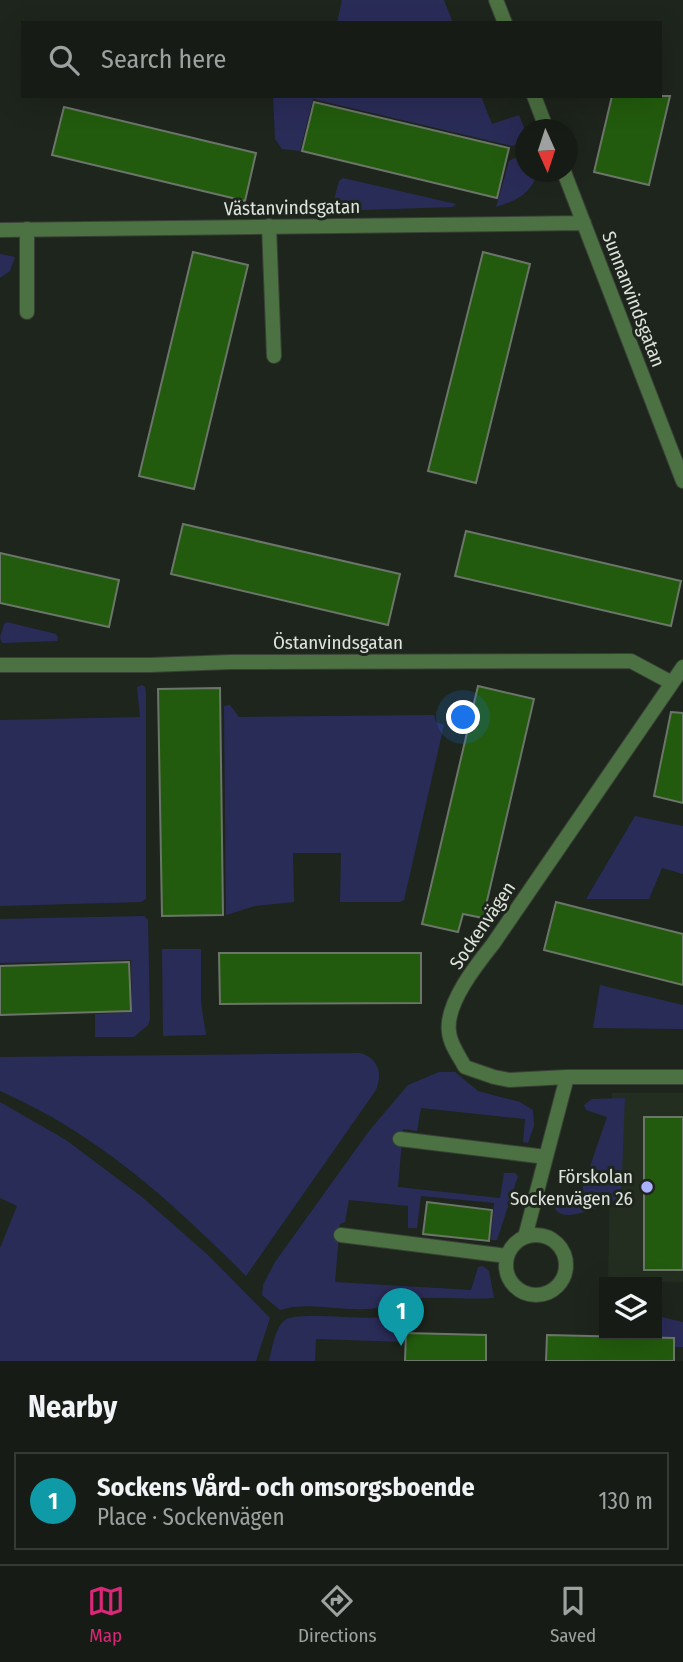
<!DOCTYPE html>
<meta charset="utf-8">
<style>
body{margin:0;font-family:"Fira Sans Condensed",sans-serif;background:#232922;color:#f1f3f6}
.controls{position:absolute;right:21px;bottom:21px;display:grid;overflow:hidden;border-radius:0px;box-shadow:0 7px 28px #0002}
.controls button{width:63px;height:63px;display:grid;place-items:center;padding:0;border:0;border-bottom:2px solid #353a34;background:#161c15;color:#f1f3f6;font:35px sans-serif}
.compass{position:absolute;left:515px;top:119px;width:63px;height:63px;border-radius:50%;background:#161c15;box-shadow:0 7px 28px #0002;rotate:177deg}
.you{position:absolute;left:464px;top:718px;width:24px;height:24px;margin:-18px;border:5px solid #fff;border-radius:50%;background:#1a73e8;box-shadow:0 0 0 10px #1a73e833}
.badge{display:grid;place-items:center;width:46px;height:46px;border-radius:50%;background:#db2777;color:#fff;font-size:23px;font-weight:700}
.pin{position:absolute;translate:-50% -58px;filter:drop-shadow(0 2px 4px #0008)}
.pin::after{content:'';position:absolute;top:37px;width:24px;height:21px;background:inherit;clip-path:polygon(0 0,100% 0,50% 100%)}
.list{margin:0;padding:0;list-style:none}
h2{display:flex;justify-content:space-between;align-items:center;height:91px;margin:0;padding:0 28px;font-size:30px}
h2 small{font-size:23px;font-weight:400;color:#9ea1a0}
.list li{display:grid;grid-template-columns:46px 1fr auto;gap:21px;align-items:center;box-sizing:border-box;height:98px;margin:0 14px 14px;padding:0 14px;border:2px solid #353a34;border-radius:0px}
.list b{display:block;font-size:26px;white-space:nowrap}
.list p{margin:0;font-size:23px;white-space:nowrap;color:#9ea1a0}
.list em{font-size:23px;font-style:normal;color:#9ea1a0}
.icon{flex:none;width:38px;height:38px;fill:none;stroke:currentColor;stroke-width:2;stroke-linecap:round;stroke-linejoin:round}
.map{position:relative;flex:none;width:683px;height:1361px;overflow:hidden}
.search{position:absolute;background:#161c15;box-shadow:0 7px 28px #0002;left:21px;right:21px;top:21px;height:77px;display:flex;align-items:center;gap:18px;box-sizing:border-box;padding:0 24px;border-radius:0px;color:#9ea1a0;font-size:26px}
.sheet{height:203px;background:#161c15}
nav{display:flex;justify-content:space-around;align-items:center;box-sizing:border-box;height:98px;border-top:2px solid #353a34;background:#161c15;font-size:19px;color:#9ea1a0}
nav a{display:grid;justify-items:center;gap:4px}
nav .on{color:#db2777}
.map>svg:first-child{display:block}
.built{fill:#232e20}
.green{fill:#2a2c58}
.building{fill:#225b0d;stroke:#6c756a;stroke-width:2}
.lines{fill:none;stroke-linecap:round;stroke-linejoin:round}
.service-casing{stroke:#394037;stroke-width:16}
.minor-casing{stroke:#394037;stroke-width:16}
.service{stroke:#4c7142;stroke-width:14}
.minor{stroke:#4c7142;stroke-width:14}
.poi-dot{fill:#a9b0fc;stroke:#1e251c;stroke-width:2.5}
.labels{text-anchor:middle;stroke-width:6;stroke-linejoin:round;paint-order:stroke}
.street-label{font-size:19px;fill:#dee3dd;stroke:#1e251c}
.poi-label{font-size:19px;fill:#dee3dd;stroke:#1e251c;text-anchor:end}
</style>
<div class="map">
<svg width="683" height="1361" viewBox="0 0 683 1361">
<rect width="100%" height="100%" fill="#1e251c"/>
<path class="built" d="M612 1093H683V1282L608 1281Z"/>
<path class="green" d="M342 0H444L453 23H337Z
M273 96H481L492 124 519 115 525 130V142L512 146 313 99 300 151 282 149 275 139Z
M525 153 526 172H537C533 193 516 201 496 207L509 161Z
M343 178 456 204 453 207 331 211 339 181Z
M0 254 15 257 10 271 0 278Z
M7 622 56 634 58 638 57 641 2 643 0 637 4 624Z
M142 685 145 687 146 693V899L141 902 0 906V720L140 717 137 687Z
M230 705 239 717 434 715 436 722 444 725 404 900 400 902H340L341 853H293L294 902 255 906 226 915 224 706Z
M635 816 683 826V874L662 868 649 899H586Z
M144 916 148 920 150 1019 148 1025 134 1037H95V1014L132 1012 131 960 0 963V919Z
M162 949H201V1003L206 1035 163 1036Z
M600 985 683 1005V1029L593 1028Z
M360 1053C378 1058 383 1073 376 1090L246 1276C171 1201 98 1134 0 1091V1057Z
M439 1072H455L478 1091 520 1102 533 1110 534 1126 528 1143 523 1142 525 1119 421 1108 417 1131 403 1129 398 1187 500 1198 504 1173H515L518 1176 497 1240H491L494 1203 421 1196 417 1228H408V1206L349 1200 345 1222 340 1224 335 1282 471 1290 478 1267 483 1266 489 1271 494 1298C468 1300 440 1296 413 1299 397 1301 383 1309 366 1309 338 1311 307 1301 280 1310L262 1295 263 1285 275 1262 369 1131 408 1085Z
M625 1098 621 1196 618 1199C602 1205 552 1231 554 1200L576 1207 607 1117 586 1110 584 1105 592 1099Z
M0 1102 66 1140 142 1197 208 1255 270 1318 256 1361H0V1248L17 1206 0 1198Z
M409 1307H412V1316L405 1317V1342L316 1339 315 1361H269C272 1350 275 1327 285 1320 296 1311 363 1320 383 1317 393 1316 401 1311 409 1307Z
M657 1316 683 1322V1347H628V1335H657Z"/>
<path class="building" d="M612 96H670L649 185 594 172Z
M314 102 509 148 497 198 302 151Z
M64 107 256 153 245 201 52 155Z
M193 252 248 265 194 489 139 476Z
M483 252 530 264 476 483 428 471Z
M183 524 400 574 388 625 171 574Z
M466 531 681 581 671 626 455 576Z
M0 553 119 580 109 627 0 603Z
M478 686 534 699 483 918 463 914 458 932 422 924Z
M220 688 223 915 162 916 158 689Z
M671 712 683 713V803L654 796Z
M556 902 683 934V985L544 950Z
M219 953H421V1003L220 1004Z
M129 962 131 1011 0 1015V966Z
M644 1117H683V1270H644Z
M427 1202 492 1210 489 1241 423 1234Z
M406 1333 486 1335V1361H405Z
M547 1335 674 1338V1361H546Z"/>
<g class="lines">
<g class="service-casing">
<path id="service" d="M269 226 274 356
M27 312V229
M400 1139 546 1157
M506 1265a30 30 0 1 1 60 0a30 30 0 1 1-60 0Z
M341 1235 507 1256
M525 1237 567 1077"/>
</g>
<g class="minor-casing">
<path id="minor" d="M496 0 505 23
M534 96 547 130
M564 172 683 481
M0 230 584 223
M0 665H150L230 662 631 661 672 683
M683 667 493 944C477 964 445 1004 449 1032 450 1044 459 1056 465 1067L494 1077 509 1080 567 1077H683"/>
</g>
<use href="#service" class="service"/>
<use href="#minor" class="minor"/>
</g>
<circle class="poi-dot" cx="647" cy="1187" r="7"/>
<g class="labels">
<g class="street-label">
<text transform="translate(292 207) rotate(-1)" y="7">Västanvindsgatan</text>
<text transform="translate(634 299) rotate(69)" y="7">Sunnanvindsgatan</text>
<text x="338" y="649">Östanvindsgatan</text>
<text transform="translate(482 925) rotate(-56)" y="7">Sockenvägen</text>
</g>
<g class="poi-label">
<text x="633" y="1183">Förskolan<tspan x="633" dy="22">Sockenvägen 26</tspan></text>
</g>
</g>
</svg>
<div class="controls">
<button><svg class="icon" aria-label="layers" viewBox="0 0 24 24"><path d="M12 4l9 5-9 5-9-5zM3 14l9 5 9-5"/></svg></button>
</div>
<svg class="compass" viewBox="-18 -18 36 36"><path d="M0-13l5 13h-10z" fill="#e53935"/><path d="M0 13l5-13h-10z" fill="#9ea1a0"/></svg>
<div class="you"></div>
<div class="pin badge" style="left:401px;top:1346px;background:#0f9aa8">1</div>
<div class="search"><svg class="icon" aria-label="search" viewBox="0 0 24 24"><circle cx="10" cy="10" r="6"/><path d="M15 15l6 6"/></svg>Search here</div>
</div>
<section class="sheet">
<h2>Nearby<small></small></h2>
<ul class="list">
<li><span class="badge" style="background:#0f9aa8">1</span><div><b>Sockens Vård- och omsorgsboende</b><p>Place · Sockenvägen</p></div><em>130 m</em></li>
</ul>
</section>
<nav>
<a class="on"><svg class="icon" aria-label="map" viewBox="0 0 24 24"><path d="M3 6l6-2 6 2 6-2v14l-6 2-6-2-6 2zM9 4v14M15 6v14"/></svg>Map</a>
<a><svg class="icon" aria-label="directions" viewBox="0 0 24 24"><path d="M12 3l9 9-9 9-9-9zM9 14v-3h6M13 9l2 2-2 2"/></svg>Directions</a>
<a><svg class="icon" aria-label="saved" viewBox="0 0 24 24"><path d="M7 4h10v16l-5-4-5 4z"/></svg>Saved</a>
</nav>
